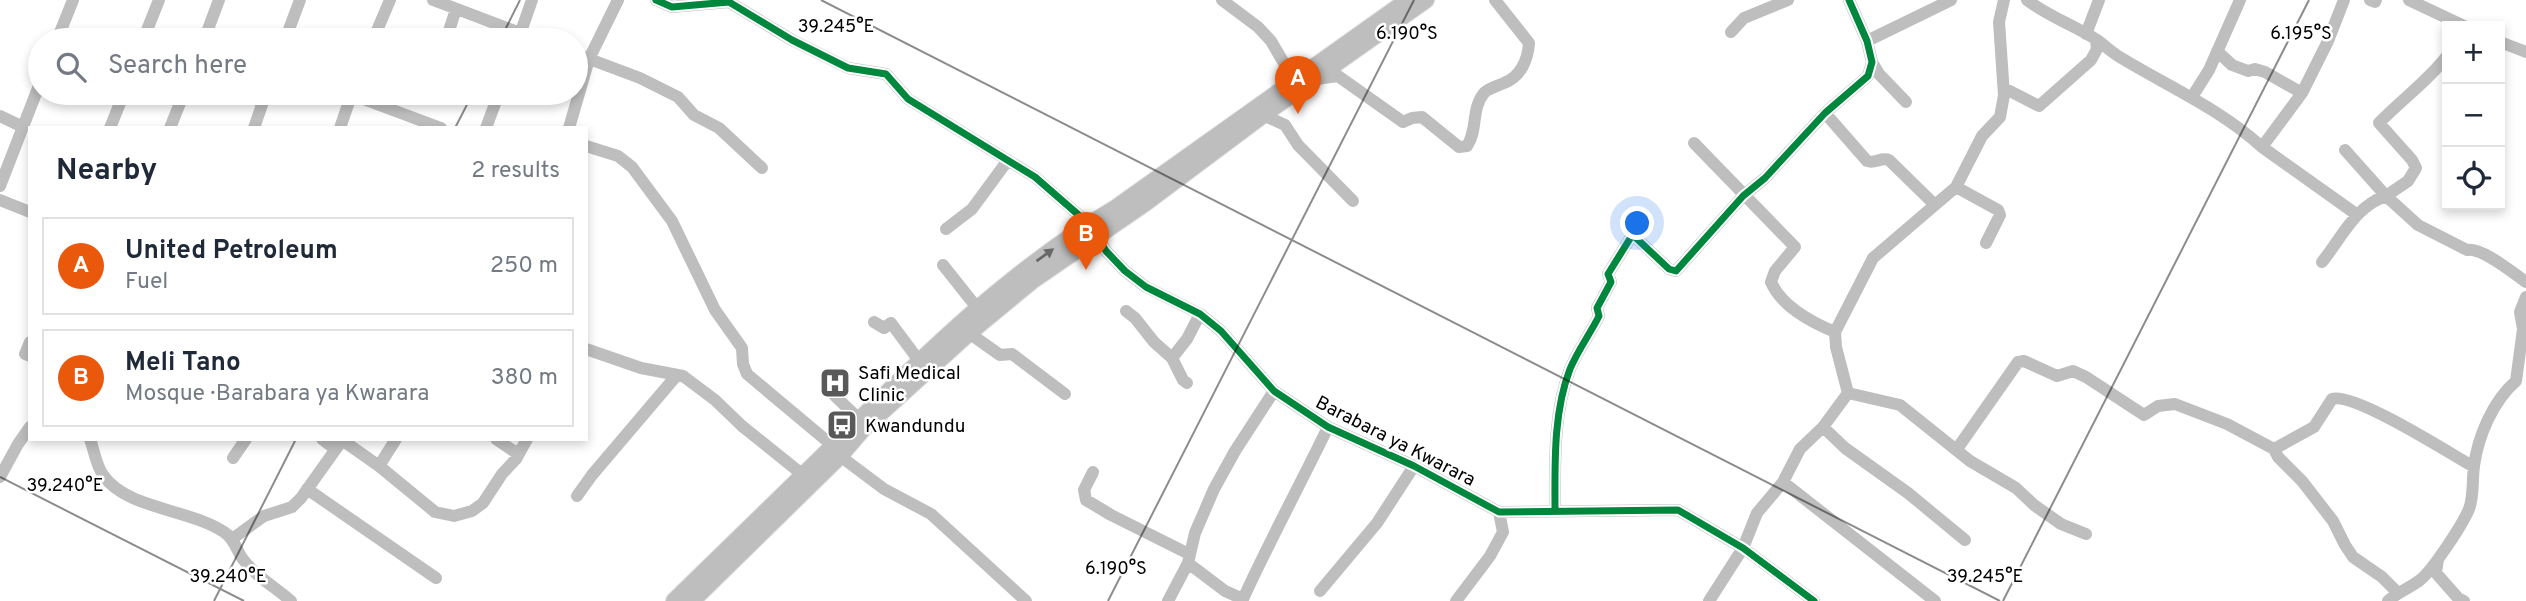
<!DOCTYPE html>
<meta charset="utf-8">
<style>
body{margin:0;font-family:Overpass,sans-serif;background:#f6f6f7;color:#1f2937}
.controls{position:absolute;right:21px;top:21px;display:grid;overflow:hidden;border-radius:0px;box-shadow:0 4px 10px #0003}
.controls button{width:63px;height:63px;display:grid;place-items:center;padding:0;border:0;border-bottom:2px solid #e0e1e3;background:#fff;color:#1f2937;font:35px sans-serif}
.you{position:absolute;left:1638px;top:224px;width:24px;height:24px;margin:-18px;border:5px solid #fff;border-radius:50%;background:#1a73e8;box-shadow:0 0 0 10px #1a73e833}
.badge{display:grid;place-items:center;width:46px;height:46px;border-radius:50%;background:#ea580c;color:#fff;font-size:23px;font-weight:700}
.pin{position:absolute;translate:-50% -58px;filter:drop-shadow(0 2px 4px #0008)}
.pin::after{content:'';position:absolute;top:37px;width:24px;height:21px;background:inherit;clip-path:polygon(0 0,100% 0,50% 100%)}
.list{margin:0;padding:0;list-style:none}
h2{display:flex;justify-content:space-between;align-items:center;height:91px;margin:0;padding:0 28px;font-size:30px}
h2 small{font-size:23px;font-weight:400;color:#747a83}
.list li{display:grid;grid-template-columns:46px 1fr auto;gap:21px;align-items:center;box-sizing:border-box;height:98px;margin:0 14px 14px;padding:0 14px;border:2px solid #e0e1e3;border-radius:0px}
.list b{display:block;font-size:26px;white-space:nowrap}
.list p{margin:0;font-size:23px;white-space:nowrap;color:#747a83}
.list em{font-size:23px;font-style:normal;color:#747a83}
.icon{flex:none;width:38px;height:38px;fill:none;stroke:currentColor;stroke-width:2;stroke-linecap:round;stroke-linejoin:round}
.map{position:relative;flex:none;width:2526px;height:601px;overflow:hidden}
.search{position:absolute;background:#fff;box-shadow:0 4px 10px #0003;left:28px;top:28px;width:560px;height:77px;display:flex;align-items:center;gap:18px;box-sizing:border-box;padding:0 24px;border-radius:38px;color:#747a83;font-size:26px}
.panel{position:absolute;background:#fff;box-shadow:0 4px 10px #0003;left:28px;top:126px;width:560px;height:315px;border-radius:0px}
.map>svg:first-child{display:block}
.lines{fill:none;stroke-linecap:round;stroke-linejoin:round}
.major-casing{stroke:#dbdbdb;stroke-width:18}
.minor{stroke:#bebebe;stroke-width:12}
.major{stroke:#bebebe;stroke-width:16}
.cycleway-casing{stroke:#fff;stroke-width:11}
.cycleway{stroke:#00873e;stroke-width:7}
.oneway{fill:#686868}
.ticks{fill:none;stroke:#000;stroke-width:2;stroke-opacity:0.45}
.labels{text-anchor:middle;stroke-width:5;stroke-linejoin:round;paint-order:stroke}
.poi-label{font-size:19px;fill:#000;stroke:#fff;text-anchor:start}
.street-label{font-size:19px;fill:#000;stroke:#fff}
.ticks-label{font-size:18px;text-anchor:middle;fill:#000;stroke:#fff;stroke-width:5;stroke-linejoin:round;paint-order:stroke}
</style>
<div class="map">
<svg width="2526" height="601" viewBox="0 0 2526 601">
<rect width="100%" height="100%" fill="#fff"/>
<g class="lines">
<g class="major-casing">
<path id="major" d="M674 601C728 549 781 497 834 445 920 359 1009 271 1114 209L1408 0
M692 601 840 456 864 428 969 333 1032 281 1144 204 1263 115 1426 0"/>
</g>
<path class="minor" d="M433 0 539 40
M656 0 672 7 729 2 792 40 848 68 886 74 908 99 1035 177 1089 224 1106 251 1125 271 1146 287 1200 314 1221 331 1274 391 1328 427 1414 466 1499 512 1678 510 1743 548 1814 601
M1222 0 1258 27 1271 41 1298 87
M2027 0C2049 17 2074 25 2097 40 2104 45 2110 51 2118 56 2167 86 2219 108 2262 147
M2344 0 2328 41 2302 93 2262 147 2356 214
M2370 0 2375 2 2376 0
M2409 0 2464 26
M1731 32 1744 18 1788 0
M2086 34 2099 0
M57 40 73 0
M143 40 159 0
M204 40 219 0
M285 40 300 0
M373 40 390 0
M446 40 456 9
M518 40 532 0
M1867 41 1951 0
M2500 42 2526 52
M2217 51 2232 65 2248 71 2255 69 2265 72 2302 93
M576 54 640 78 678 97 694 115 719 128 762 168
M1872 62 1879 74 1906 102
M1316 79 1338 76 1403 122 1412 118 1422 117 1459 147 1467 146C1478 130 1471 109 1484 93 1489 88 1498 86 1504 83 1521 77 1528 59 1529 43L1495 0
M2004 88 2039 106 2091 60 2097 49 2096 40
M239 93 263 102
M347 93 441 128
M2192 97 2209 70 2240 0
M1825 113 1867 161C1875 164 1881 157 1889 160L1935 205
M1263 115 1285 125 1298 145 1353 201
M0 116 23 127
M110 128 124 93
M170 128 184 93
M254 128 266 93
M340 128 352 93
M486 128 499 93
M569 128 589 59 618 0
M1694 143 1795 247 1775 271 1771 282C1782 307 1811 322 1835 332
M586 146 618 156 632 167 672 221 715 310 742 348 743 364 747 374 833 446 840 456 884 489 931 514 1026 601
M2345 150 2386 196 2408 181 2416 168 2412 160 2379 123C2401 100 2428 81 2447 56
M0 186 40 83
M1956 187 1998 210 2000 215 1986 243
M0 200 30 212
M946 229 972 209 1008 160
M2322 262C2341 239 2355 206 2386 196L2418 225 2467 250C2482 247 2513 273 2526 282
M943 265 978 309
M1126 311 1135 318 1154 342 1172 358 1183 380 1187 383
M874 322 884 328 891 323 920 362
M969 333 1000 355 1012 354 1065 394
M30 342 25 354 30 356
M586 349 641 368 683 376 715 400 742 426 803 475
M1172 358 1187 339 1200 314
M1848 393 1836 347 1835 332 1873 258 1956 187 1982 136 2000 117 2004 95 1999 22 2004 0
M1848 393 1900 405 1970 461 2016 488 2034 505 2061 524 2086 534
M834 395 859 419
M1823 427 1845 448 1908 493 1965 540
M90 439C94 450 96 465 103 475 126 509 190 509 224 532 234 538 236 549 242 558 255 576 275 587 291 601
M322 439 335 449
M496 439 518 454
M342 440 379 466 435 512 454 516 472 511 483 503 502 474 516 459 527 439
M1957 449 2018 362 2024 361 2057 376 2073 371 2086 377 2144 415 2158 406 2175 404 2227 424 2274 449 2278 457 2302 481 2333 521 2345 545 2353 557 2382 577 2398 593
M2274 449 2314 427 2332 399C2354 392 2449 453 2474 467
M233 458 246 439
M379 466 396 439
M1093 472 1084 490 1086 500 1111 515 1189 554
M0 477 18 444 30 427
M1783 482 1935 601
M307 489 436 578
M577 496 592 475 677 375
M1555 511C1555 465 1553 413 1570 369 1578 350 1590 334 1599 316L1597 308 1611 282 1608 274 1631 237H1635L1669 269 1676 271 1743 196 1765 178 1825 113 1868 76 1872 62 1867 41 1849 0
M232 539 264 516 292 507 301 498 343 439
M2438 559 2436 573 2458 598 2464 601
M1188 563 1225 591 1243 599C1270 540 1300 485 1328 427
M1320 591 1377 523 1414 466
M1168 601 1188 563 1195 533 1214 489 1235 451 1274 391
M1456 601 1490 556 1503 532 1499 512
M1709 601 1743 548 1757 513 1783 482 1800 449 1823 427 1848 393
M2388 601C2398 592 2410 588 2420 580 2432 571 2463 524 2469 509 2474 496 2472 481 2474 466 2478 436 2493 401 2516 381L2523 329 2520 312 2526 297"/>
<use href="#major" class="major"/>
<g class="cycleway-casing">
<path id="cycleway" d="M656 0 672 7 729 2 792 40 848 68 886 74 908 99 1035 177 1089 224 1106 251 1125 271 1146 287 1200 314 1221 331 1274 391 1328 427 1414 466 1499 512 1678 510 1743 548 1814 601
M1555 511C1555 465 1553 413 1570 369 1578 350 1590 334 1599 316L1597 308 1611 282 1608 274 1631 237H1635L1669 269 1676 271 1743 196 1765 178 1825 113 1868 76 1872 62 1867 41 1849 0"/>
</g>
<use href="#cycleway" class="cycleway"/>
</g>
<defs><path id="oneway-solid" d="M-6-.8H1V-3.2L6.5 0L1 3.2V.8H-6Z" transform="scale(1.75)"/></defs>
<use class="oneway" href="#oneway-solid" transform="translate(1045 255) rotate(-36)"/>
<path class="ticks" d="M821 0 2000 601M500 40 520 0M455 128 473 93M0 477 244 601M214 601 296 439M1108 601 1414 0M2003 601 2309 0"/>
<defs>
<g id="hospital-square" transform="scale(1.575)"><rect x="-9" y="-9" width="18" height="18" rx="4" fill="#595959" stroke="#fff"/><path d="M-5-5h3v3.5h4V-5h3V5h-3V1.5h-4V5h-3Z" fill="#fff"/></g>
<g id="bus-square" transform="scale(1.575)"><rect x="-9" y="-9" width="18" height="18" rx="4" fill="#595959" stroke="#fff"/><path d="M-5-6H5V4H4V6H2V4H-2V6H-4V4H-5ZM-3.5-4V0h7V-4ZM-3.5 1.2v1.5H-2V1.2ZM2 1.2v1.5H3.5V1.2Z" fill="#fff"/></g>
</defs>
<g fill-rule="evenodd">
<use href="#hospital-square" x="835" y="383"/>
<use href="#bus-square" x="842" y="425"/>
</g>
<g class="labels">
<g class="poi-label">
<text x="858" y="379">Safi Medical<tspan x="858" dy="22">Clinic</tspan></text>
<text x="865" y="432">Kwandundu</text>
</g>
<g class="street-label">
<text transform="translate(1396 440) rotate(27)" y="7">Barabara ya Kwarara</text>
</g>
</g>
<g class="ticks-label">
<text x="836" y="32">39.245°E</text>
<text x="1407" y="39">6.190°S</text>
<text x="2301" y="39">6.195°S</text>
<text x="65" y="491">39.240°E</text>
<text x="1116" y="574">6.190°S</text>
<text x="228" y="582">39.240°E</text>
<text x="1985" y="582">39.245°E</text>
</g>
</svg>
<div class="controls">
<button>+</button>
<button>−</button>
<button><svg class="icon" aria-label="locate" viewBox="0 0 24 24"><circle cx="12" cy="12" r="6"/><path d="M12 2v4M12 18v4M2 12h4M18 12h4"/></svg></button>
</div>
<div class="you"></div>
<div class="pin badge" style="left:1298px;top:114px">A</div>
<div class="pin badge" style="left:1086px;top:270px">B</div>
<div class="search"><svg class="icon" aria-label="search" viewBox="0 0 24 24"><circle cx="10" cy="10" r="6"/><path d="M15 15l6 6"/></svg>Search here</div>
<section class="panel">
<h2>Nearby<small>2 results</small></h2>
<ul class="list">
<li><span class="badge">A</span><div><b>United Petroleum</b><p>Fuel</p></div><em>250 m</em></li>
<li><span class="badge">B</span><div><b>Meli Tano</b><p>Mosque · Barabara ya Kwarara</p></div><em>380 m</em></li>
</ul>
</section>
</div>
